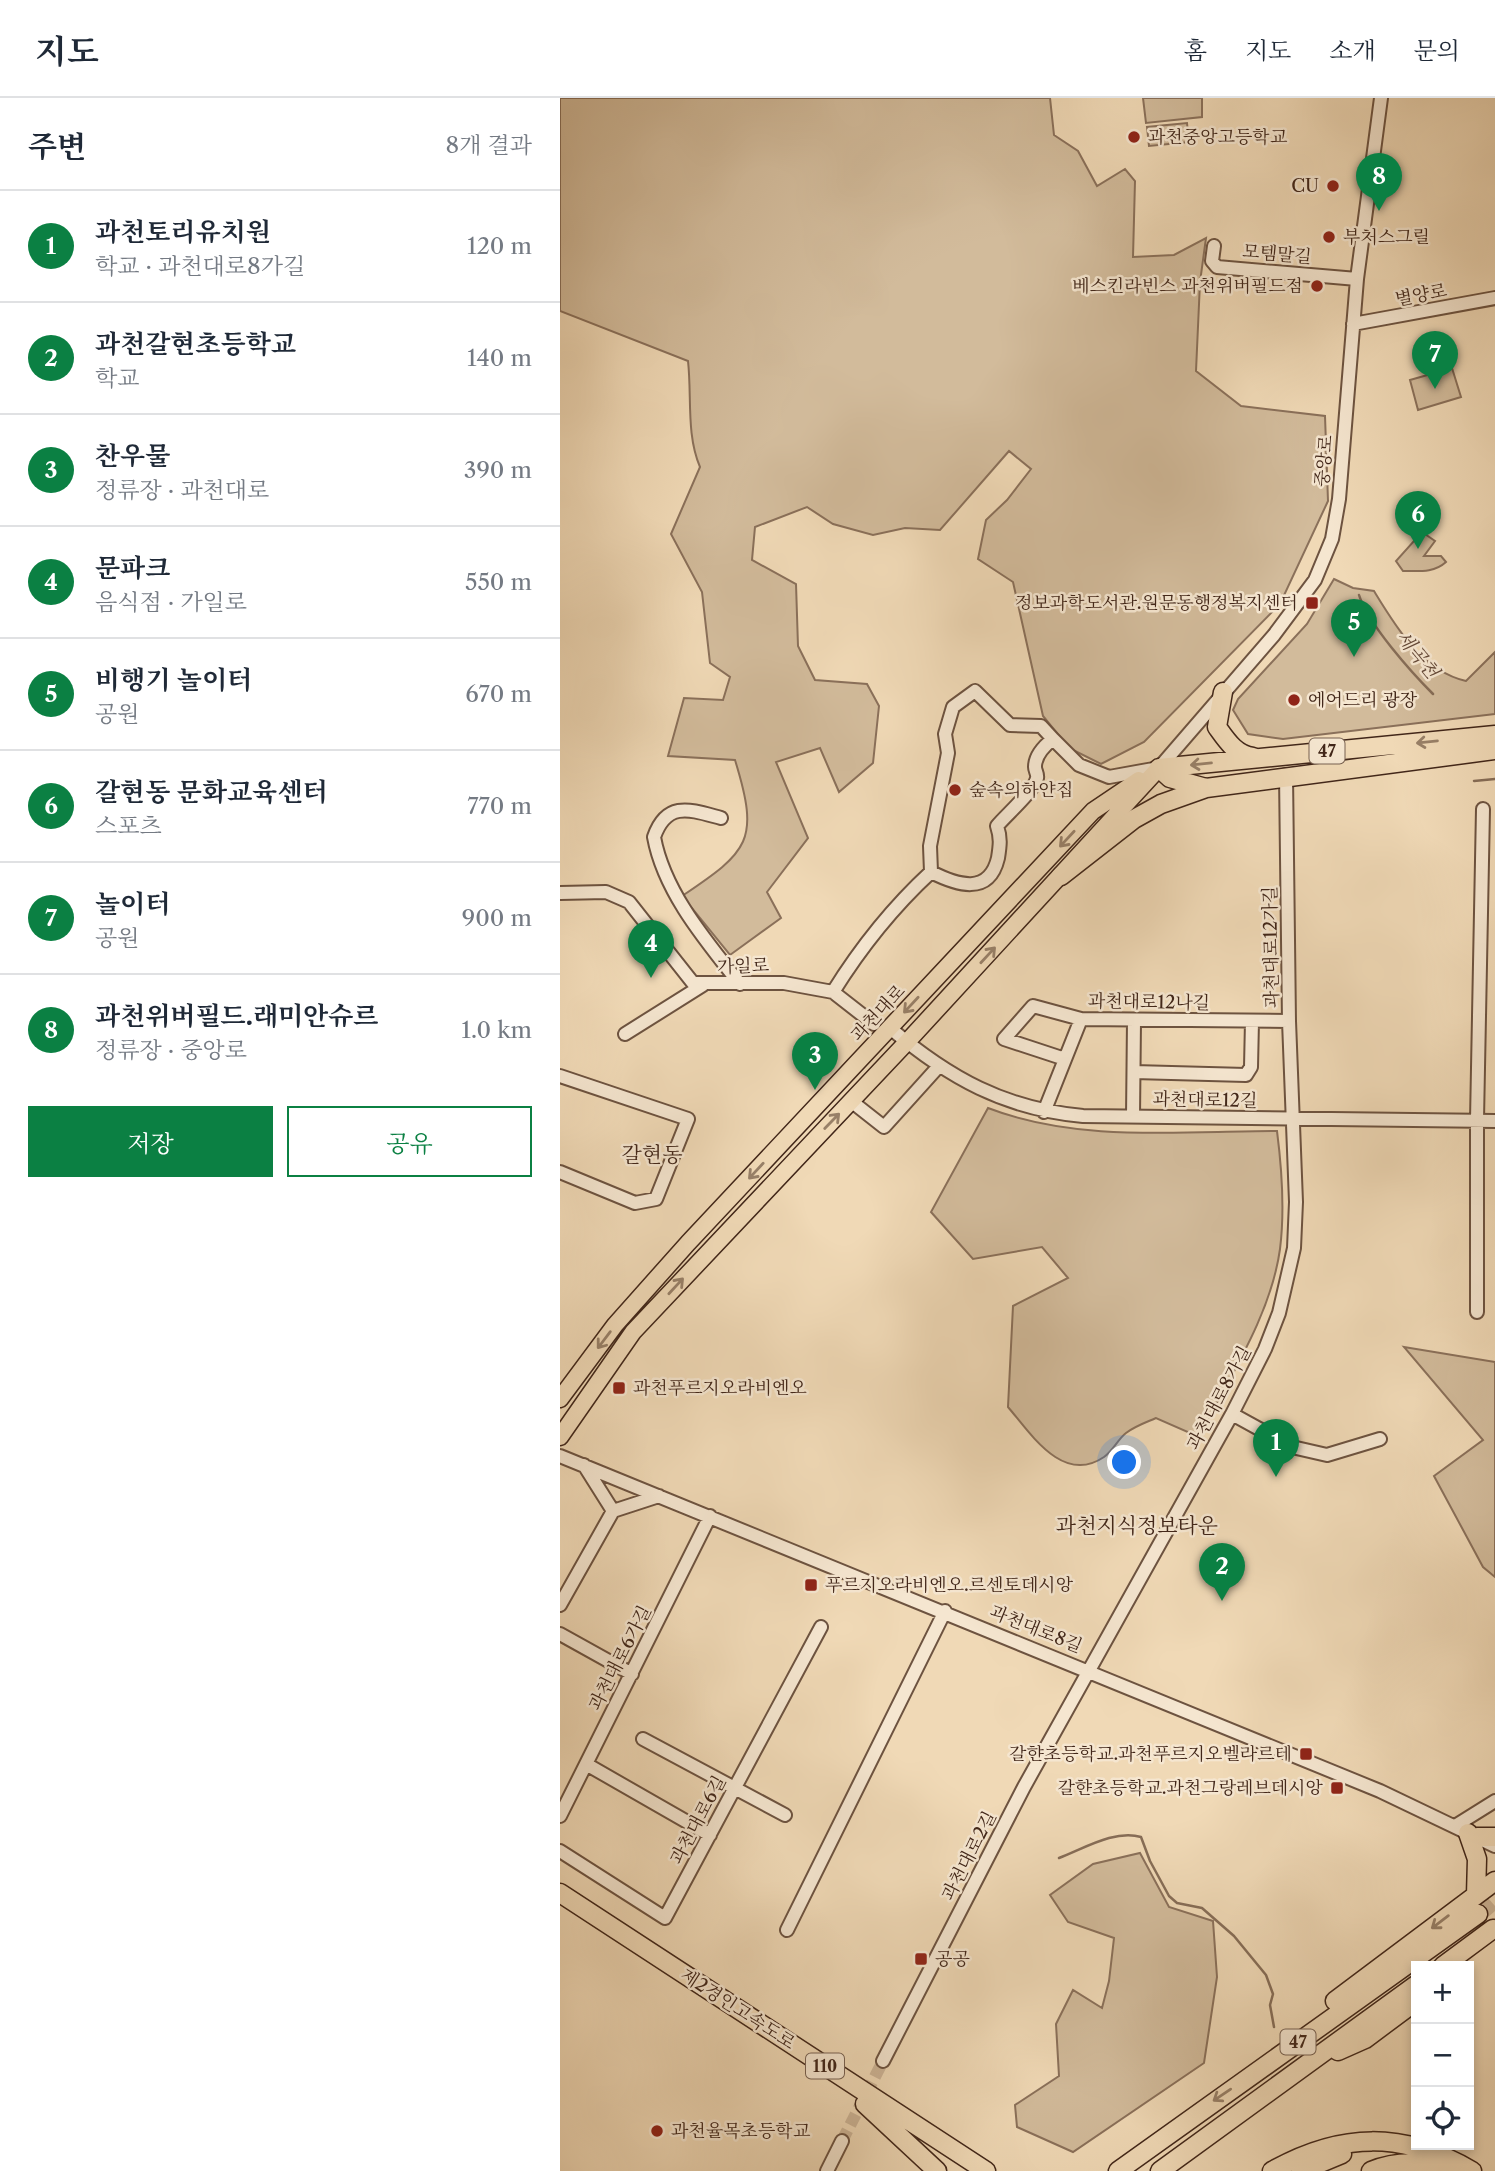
<!DOCTYPE html>
<html lang="ko">
<meta charset="utf-8">
<style>
body{margin:0;font-family:"Libre Caslon Text","Noto Serif KR",serif;background:#f6f6f7;color:#1f2937}
.controls{position:absolute;right:21px;bottom:21px;display:grid;overflow:hidden;border-radius:0px;box-shadow:0 4px 10px #0003}
.controls button{width:63px;height:63px;display:grid;place-items:center;padding:0;border:0;border-bottom:2px solid #e0e1e3;background:#fff;color:#1f2937;font:35px sans-serif}
.you{position:absolute;left:565px;top:1365px;width:24px;height:24px;margin:-18px;border:5px solid #fff;border-radius:50%;background:#1a73e8;box-shadow:0 0 0 10px #1a73e833}
.badge{display:grid;place-items:center;width:46px;height:46px;border-radius:50%;background:#0b8043;color:#fff;font-size:23px;font-weight:700}
.pin{position:absolute;translate:-50% -58px;filter:drop-shadow(0 2px 4px #0008)}
.pin::after{content:'';position:absolute;top:37px;width:24px;height:21px;background:inherit;clip-path:polygon(0 0,100% 0,50% 100%)}
.list{margin:0;padding:0;list-style:none}
h2{display:flex;justify-content:space-between;align-items:center;height:91px;margin:0;padding:0 28px;font-size:30px}
h2 small{font-size:23px;font-weight:400;color:#747a83}
.list li{display:grid;grid-template-columns:46px 1fr auto;gap:21px;align-items:center;box-sizing:border-box;height:112px;padding:0 28px;border-top:2px solid #e0e1e3}
.list b{display:block;font-size:26px;white-space:nowrap}
.list p{margin:0;font-size:23px;white-space:nowrap;color:#747a83}
.list em{font-size:23px;font-style:normal;color:#747a83}
.actions{display:flex;gap:14px;padding:21px 28px}
.actions a{flex:1;padding:16px 0;border:2px solid #0b8043;border-radius:0px;text-align:center;font-size:24px;color:#0b8043}
.actions .main{background:#0b8043;color:#fff}
.icon{flex:none;width:38px;height:38px;fill:none;stroke:currentColor;stroke-width:2;stroke-linecap:round;stroke-linejoin:round}
.map{position:relative;flex:none;width:935px;height:2073px;overflow:hidden}
header{display:flex;align-items:center;gap:42px;box-sizing:border-box;height:98px;padding:0 35px;background:#fff;border-bottom:2px solid #e0e1e3}
header strong{font-size:33px}
nav{display:flex;gap:38px;margin-inline-start:auto;font-size:24px}
main{display:flex}
aside{flex:1;background:#fff}
.map>svg:first-child{display:block}
.green{fill:#d2bb9b;stroke:#8a705a;stroke-width:2}
.lines{fill:none;stroke-linecap:round;stroke-linejoin:round}
.stream{stroke:#866d57;stroke-width:2.5}
.minor-tunnel{stroke:#cdb597;stroke-width:12;stroke-dasharray:12 6;stroke-linecap:butt}
.highway-tunnel{stroke:#cdb597;stroke-width:18;stroke-dasharray:18 9;stroke-linecap:butt}
.minor-casing{stroke:#6d5340;stroke-width:16}
.major-casing{stroke:#412619;stroke-width:19}
.highway-casing{stroke:#412619;stroke-width:21}
.minor{stroke:#f5e6d0;stroke-width:12}
.major{stroke:#f0d9b6;stroke-width:16}
.highway{stroke:#f0d9b6;stroke-width:18}
.oneway{stroke:#988068}
.poi-dot{fill:#8f2418;stroke:#f5e6d0;stroke-width:2.5}
.labels{text-anchor:middle;stroke-width:5;stroke-linejoin:round;paint-order:stroke}
.shield{fill:#f5e6d0;stroke:#776050;stroke-width:2}
.shield-label{font-size:16px;font-weight:bold;fill:#412619}
.poi-label{font-size:18px;fill:#412619;stroke:#f5e6d0;text-anchor:start}
.street-label{font-size:18px;fill:#412619;stroke:#f5e6d0}
.water-label{font-size:19px;font-style:italic;fill:#644938;stroke:#f5e6d0}
.quarter-label{font-size:21px;fill:#412619;stroke:#f5e6d0}
</style>
<header>
<strong>지도</strong>
<nav><a>홈</a><a>지도</a><a>소개</a><a>문의</a></nav>
</header>
<main>
<aside>
<h2>주변<small>8개 결과</small></h2>
<ul class="list">
<li><span class="badge">1</span><div><b>과천토리유치원</b><p>학교 · 과천대로8가길</p></div><em>120 m</em></li>
<li><span class="badge">2</span><div><b>과천갈현초등학교</b><p>학교</p></div><em>140 m</em></li>
<li><span class="badge">3</span><div><b>찬우물</b><p>정류장 · 과천대로</p></div><em>390 m</em></li>
<li><span class="badge">4</span><div><b>문파크</b><p>음식점 · 가일로</p></div><em>550 m</em></li>
<li><span class="badge">5</span><div><b>비행기 놀이터</b><p>공원</p></div><em>670 m</em></li>
<li><span class="badge">6</span><div><b>갈현동 문화교육센터</b><p>스포츠</p></div><em>770 m</em></li>
<li><span class="badge">7</span><div><b>놀이터</b><p>공원</p></div><em>900 m</em></li>
<li><span class="badge">8</span><div><b>과천위버필드.래미안슈르</b><p>정류장 · 중앙로</p></div><em>1.0 km</em></li>
</ul>
<div class="actions"><a class="main">저장</a><a>공유</a></div>
</aside>
<div class="map">
<svg width="935" height="2073" viewBox="0 0 935 2073">
<rect width="100%" height="100%" fill="#f0d9b6"/>
<filter id="stains"><feTurbulence type="fractalNoise" baseFrequency=".00286" numOctaves="4"/><feColorMatrix values="0 0 0 0 .2 0 0 0 0 .09 0 0 0 0 .02 0 0 0 .5 -.17"/></filter>
<radialGradient id="worn" r=".72"><stop offset=".6" stop-color="#630" stop-opacity="0"/><stop offset="1" stop-color="#630" stop-opacity=".3"/></radialGradient>
<path class="green" d="M0 0H490L494 37 518 53 537 88 565 71 575 83 573 159 614 157 646 140 640 184 636 273 681 308 765 318 768 403 720 506 584 644 541 666 509 650 483 618 453 484 418 461 426 422 447 402 471 371 449 353 380 432 345 430 313 437 273 426 247 409 195 429 192 462 236 486 238 548 255 582 307 586 319 608 313 665 279 694 260 650 216 664 248 740 207 794 221 820 170 857 122 798C189 753 200 743 175 662L108 658 124 600 163 602 170 579 150 565 142 494 111 436 140 369C126 336 132 299 128 263L0 213Z
M583 0H642V19L586 25Z
M627 25 629 44 589 48 587 29Z
M892 270 901 299 858 312 850 282Z
M862 434 875 443 864 458H881L886 464C874 475 859 473 843 473L836 463Z
M774 481 793 490 814 493C836 529 862 573 906 583L935 554V616L723 641 688 636 673 612 678 601 747 526Z
M428 1010C519 1045 621 1033 717 1033 722 1072 725 1112 720 1151 711 1217 669 1280 639 1339L596 1320C587 1324 575 1328 566 1335 558 1341 553 1353 544 1359 503 1387 471 1336 448 1309L453 1208 508 1180 482 1149 413 1161 371 1114Z
M844 1249 935 1264V1479L923 1469 874 1378 923 1342Z
M580 1755 609 1809 653 1823 657 1879 644 1965 513 2054 457 2029 455 2007 499 1978 496 1926 513 1892 542 1910 549 1883 554 1840 508 1824 490 1797 533 1766Z"/>
<g class="lines">
<path class="stream" d="M799 497C808 526 852 575 873 596
M914 683 935 681
M499 1760C523 1751 555 1731 581 1739L590 1763 609 1798 617 1805 642 1810 674 1838 706 1877 713 1896 710 1907 714 1929"/>
<path class="minor-tunnel" d="M282 2043 323 1963"/>
<path class="highway-tunnel" d="M918 1816 935 1801"/>
<g class="minor-casing">
<path id="minor" d="M654 148 652 163 657 169 797 181
M793 226 935 200
M161 720C131 712 107 702 94 739 104 794 146 843 180 886
M371 774 370 748 388 655 385 636 393 609 415 593 450 627 481 628 493 641
M0 795 46 794 69 804 133 885H224L273 894 314 926
M273 894C301 849 332 810 371 774 397 787 429 798 438 760 440 747 441 740 437 728 445 718 475 692 477 680 478 676 475 673 475 669 475 657 484 648 493 641L519 667 549 679 599 670 714 537 755 482 772 441 779 401 797 181 821 0
M330 930C389 980 445 1011 523 1018L935 1023
M65 936 143 887
M505 961 444 941 473 908 521 921 729 923
M574 974 686 977 691 969 692 923
M0 978 128 1021 96 1101 75 1105 0 1074
M291 1003 324 1029 379 968
M484 1014 521 921
M573 1018 574 923
M917 1214V1022L923 711
M672 1316 732 1349 767 1357 820 1341
M0 1358 820 1693 935 1748
M24 1367 53 1413
M0 1507 53 1413 99 1398
M0 1536 72 1576
M83 1641 225 1717
M26 1666 150 1737
M0 1718 150 1418
M895 1728 935 1703
M0 1753 105 1820 261 1529
M227 1832 385 1513
M323 1963 464 1689 672 1316 705 1251 719 1215 734 1150 736 1104 729 923 726 677
M267 2073 282 2043"/>
</g>
<g class="major-casing">
<path id="major" d="M0 1301 55 1227 128 1145 533 713 579 682
M0 1339 73 1234 347 944 599 670"/>
</g>
<g class="highway-casing">
<path id="highway" d="M663 594 657 629C667 643 676 657 693 659
M599 670 935 637
M599 670 610 680 646 690
M501 778 574 721 601 706 646 690 935 652
M908 1735 917 1761 916 1797
M917 1739H935
M0 1795 426 2073
M883 1868 933 1831
M775 1903 935 1783
M778 1953 805 1941 856 1903
M305 2006 377 2073
M558 2073 918 1816
M600 2073 856 1887
M712 2073C781 2034 843 2033 912 2073
M741 2073 782 2056
M811 2073C838 2062 864 2063 892 2073"/>
</g>
<use href="#minor" class="minor"/>
<use href="#major" class="major"/>
<use href="#highway" class="highway"/>
</g>
<defs><path id="oneway-shaft" d="M-6 0H5M1.5-3L5.5 0L1.5 3" fill="none" stroke-width="1.6" stroke-linecap="round" stroke-linejoin="round" transform="scale(1.75)"/></defs>
<g class="oneway">
<use href="#oneway-shaft" transform="translate(867 644) rotate(174)"/>
<use href="#oneway-shaft" transform="translate(641 666) rotate(174)"/>
<use href="#oneway-shaft" transform="translate(507 741) rotate(133)"/>
<use href="#oneway-shaft" transform="translate(428 857) rotate(-47)"/>
<use href="#oneway-shaft" transform="translate(351 907) rotate(133)"/>
<use href="#oneway-shaft" transform="translate(272 1023) rotate(-46)"/>
<use href="#oneway-shaft" transform="translate(196 1073) rotate(133)"/>
<use href="#oneway-shaft" transform="translate(116 1188) rotate(-47)"/>
<use href="#oneway-shaft" transform="translate(44 1242) rotate(127)"/>
<use href="#oneway-shaft" transform="translate(880 1824) rotate(143)"/>
<use href="#oneway-shaft" transform="translate(662 1997) rotate(146)"/>
</g>
<g class="poi-dot">
<circle cx="574" cy="39" r="7"/>
<circle cx="773" cy="88" r="7"/>
<circle cx="769" cy="139" r="7"/>
<circle cx="757" cy="188" r="7"/>
<rect x="745" y="498" width="14" height="14" rx="3.5"/>
<circle cx="734" cy="602" r="7"/>
<circle cx="395" cy="692" r="7"/>
<rect x="52" y="1283" width="14" height="14" rx="3.5"/>
<rect x="244" y="1480" width="14" height="14" rx="3.5"/>
<rect x="739" y="1649" width="14" height="14" rx="3.5"/>
<rect x="770" y="1683" width="14" height="14" rx="3.5"/>
<rect x="354" y="1854" width="14" height="14" rx="3.5"/>
<circle cx="97" cy="2033" r="7"/>
</g>
<g class="labels">
<g class="shield">
<rect x="749.5" y="640.5" width="35" height="25" rx="5"/>
<rect x="720.5" y="1931.5" width="35" height="25" rx="5"/>
<rect x="246" y="1955.5" width="38" height="25" rx="5"/>
</g>
<g class="shield-label">
<text x="767" y="659">47</text>
<text x="738" y="1950">47</text>
<text x="265" y="1974">110</text>
</g>
<g class="poi-label">
<text x="588" y="45">과천중앙고등학교</text>
<text x="759" y="94" text-anchor="end">CU</text>
<text x="783" y="145">부처스그릴</text>
<text x="743" y="194" text-anchor="end">베스킨라빈스 과천위버필드점</text>
<text x="738" y="511" text-anchor="end">정보과학도서관.원문동행정복지센터</text>
<text x="748" y="608">에어드리 광장</text>
<text x="409" y="698">숲속의하얀집</text>
<text x="73" y="1296">과천푸르지오라비엔오</text>
<text x="265" y="1493">푸르지오라비엔오.르센토데시앙</text>
<text x="732" y="1662" text-anchor="end">갈햔초등학교.과천푸르지오벨라르테</text>
<text x="763" y="1696" text-anchor="end">갈햔초등학교.과천그랑레브데시앙</text>
<text x="375" y="1867">공공</text>
<text x="111" y="2039">과천율목초등학교</text>
</g>
<g class="street-label">
<text transform="translate(717 156) rotate(5)" y="6">모템말길</text>
<text transform="translate(861 197) rotate(-11)" y="6">별양로</text>
<text transform="translate(764 363) rotate(-85)" y="6">중앙로</text>
<text transform="translate(711 849) rotate(-91)" y="6">과천대로12가길</text>
<text transform="translate(183 868) rotate(-2)" y="6">가일로</text>
<text transform="translate(589 904) rotate(1)" y="6">과천대로12나길</text>
<text transform="translate(318 915) rotate(-47)" y="6">과천대로</text>
<text transform="translate(645 1002) rotate(1)" y="6">과천대로12길</text>
<text transform="translate(659 1300) rotate(-62)" y="6">과천대로8가길</text>
<text transform="translate(476 1531) rotate(22)" y="6">과천대로8길</text>
<text transform="translate(60 1560) rotate(-63)" y="6">과천대로6가길</text>
<text transform="translate(138 1722) rotate(-62)" y="6">과천대로6길</text>
<text transform="translate(409 1758) rotate(-63)" y="6">과천대로2길</text>
<text transform="translate(178 1911) rotate(33)" y="6">제2경인고속도로</text>
</g>
<g class="water-label">
<text transform="translate(858 556) rotate(51)" y="7">세곡천</text>
</g>
<g class="quarter-label">
<text x="92" y="1064">갈현동</text>
<text x="577" y="1435">과천지식정보타운</text>
</g>
</g>
<rect width="100%" height="100%" filter="url(#stains)"/>
<rect width="100%" height="100%" fill="url(#worn)"/>
</svg>
<div class="controls">
<button>+</button>
<button>−</button>
<button><svg class="icon" aria-label="locate" viewBox="0 0 24 24"><circle cx="12" cy="12" r="6"/><path d="M12 2v4M12 18v4M2 12h4M18 12h4"/></svg></button>
</div>
<div class="you"></div>
<div class="pin badge" style="left:716px;top:1379px">1</div>
<div class="pin badge" style="left:662px;top:1503px">2</div>
<div class="pin badge" style="left:255px;top:992px">3</div>
<div class="pin badge" style="left:91px;top:880px">4</div>
<div class="pin badge" style="left:794px;top:559px">5</div>
<div class="pin badge" style="left:858px;top:451px">6</div>
<div class="pin badge" style="left:875px;top:291px">7</div>
<div class="pin badge" style="left:819px;top:113px">8</div>
</div>
</main>
